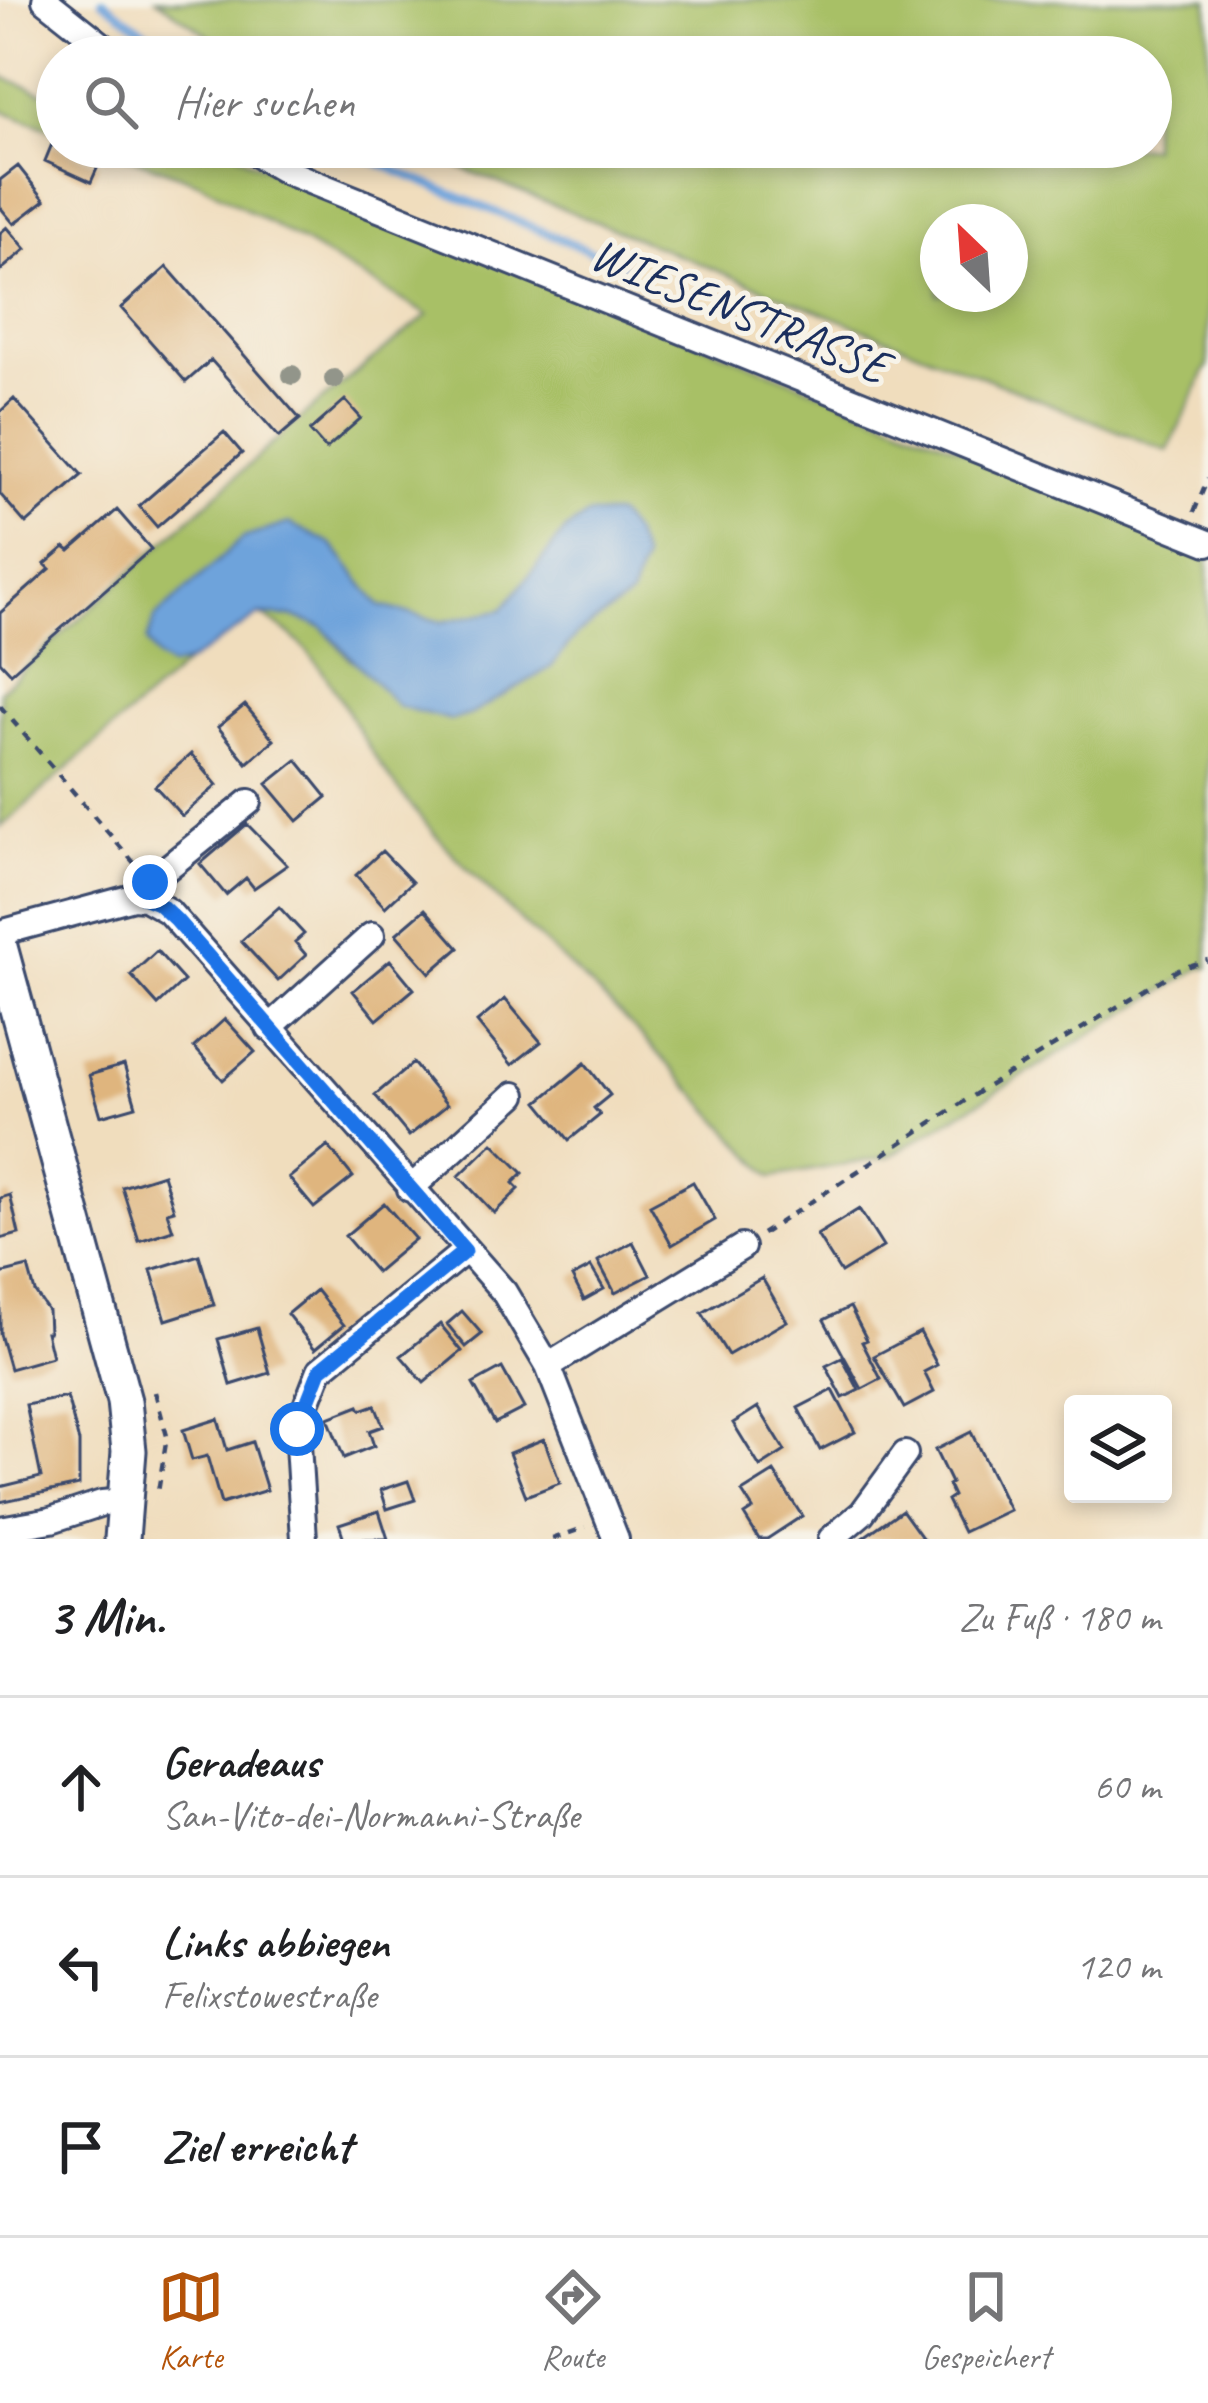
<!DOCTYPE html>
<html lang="de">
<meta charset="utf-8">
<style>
body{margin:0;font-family:Caveat,sans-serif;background:#f6f6f6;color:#202124}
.controls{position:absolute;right:36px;bottom:36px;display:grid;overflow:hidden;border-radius:12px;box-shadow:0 6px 18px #0003}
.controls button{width:108px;height:108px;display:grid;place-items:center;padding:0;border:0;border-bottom:3px solid #e0e0e0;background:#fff;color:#202124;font:60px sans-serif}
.compass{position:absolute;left:920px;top:204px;width:108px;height:108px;border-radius:50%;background:#fff;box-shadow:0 6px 18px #0003;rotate:335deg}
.stop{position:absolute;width:36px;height:36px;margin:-27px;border:9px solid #1a73e8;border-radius:50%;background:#fff}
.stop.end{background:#1a73e8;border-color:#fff;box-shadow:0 3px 12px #0008}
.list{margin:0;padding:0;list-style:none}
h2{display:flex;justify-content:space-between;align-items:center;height:156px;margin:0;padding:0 48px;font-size:51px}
h2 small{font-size:39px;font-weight:400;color:#757577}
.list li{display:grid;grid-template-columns:78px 1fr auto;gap:36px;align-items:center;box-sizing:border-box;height:180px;padding:0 48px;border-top:3px solid #e0e0e0}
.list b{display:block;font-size:45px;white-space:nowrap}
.list p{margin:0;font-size:39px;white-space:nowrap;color:#757577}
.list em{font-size:39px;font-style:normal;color:#757577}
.icon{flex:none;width:66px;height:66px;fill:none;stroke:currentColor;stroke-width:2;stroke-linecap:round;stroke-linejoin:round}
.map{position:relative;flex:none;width:1208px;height:1539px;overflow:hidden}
.search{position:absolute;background:#fff;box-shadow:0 6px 18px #0003;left:36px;right:36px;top:36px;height:132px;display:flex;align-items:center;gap:30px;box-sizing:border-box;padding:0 42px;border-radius:66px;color:#757577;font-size:45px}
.sheet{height:696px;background:#fff}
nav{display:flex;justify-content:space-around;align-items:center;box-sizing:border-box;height:168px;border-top:3px solid #e0e0e0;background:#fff;font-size:33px;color:#757577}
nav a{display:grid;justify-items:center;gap:6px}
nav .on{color:#b45309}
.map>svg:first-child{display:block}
.green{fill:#a8c066;stroke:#627862;stroke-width:3;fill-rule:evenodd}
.water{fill:#6ea3db;stroke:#44699c;stroke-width:3}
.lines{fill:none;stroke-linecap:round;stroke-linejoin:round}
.stream{stroke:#6ea3db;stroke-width:8}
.building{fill:#dfb57e}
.minor-casing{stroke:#3b496c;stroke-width:30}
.secondary-casing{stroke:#3b496c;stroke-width:39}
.path{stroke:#3b496c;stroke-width:4.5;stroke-dasharray:9 9;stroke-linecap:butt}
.minor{stroke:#fff;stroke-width:24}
.secondary{stroke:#fff;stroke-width:33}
.tree{fill:#92958a}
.route{stroke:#1a73e8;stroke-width:15}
.labels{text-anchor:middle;stroke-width:10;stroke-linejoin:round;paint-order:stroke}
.street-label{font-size:48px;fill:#1b2f5e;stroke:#f7f3e8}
</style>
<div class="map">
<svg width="1208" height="1539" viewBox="0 0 1208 1539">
<rect width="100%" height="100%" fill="#f7f3e8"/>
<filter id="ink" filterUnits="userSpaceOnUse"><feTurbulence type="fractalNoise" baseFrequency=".00833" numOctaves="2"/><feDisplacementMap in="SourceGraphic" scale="24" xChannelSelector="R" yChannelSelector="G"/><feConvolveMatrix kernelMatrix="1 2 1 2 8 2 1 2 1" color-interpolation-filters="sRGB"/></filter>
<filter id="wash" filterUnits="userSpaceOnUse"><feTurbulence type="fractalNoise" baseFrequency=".004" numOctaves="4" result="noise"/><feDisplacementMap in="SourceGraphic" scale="48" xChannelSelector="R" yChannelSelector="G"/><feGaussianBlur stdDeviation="2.7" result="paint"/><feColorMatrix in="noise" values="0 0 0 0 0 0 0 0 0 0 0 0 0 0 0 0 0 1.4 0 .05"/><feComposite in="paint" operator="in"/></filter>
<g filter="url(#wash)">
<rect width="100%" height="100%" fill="#f0ddbd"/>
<path class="green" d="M157 0H1208V365L1168 451 409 147H1151V57H240ZM938 222H1010V294H938Z
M0 76 57 98V131L0 110Z
M102 147H227L251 162 1208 548V968H1201L888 1157 772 1177C724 1126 678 1073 629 1023 540 935 441 858 372 752 339 702 317 640 259 615L291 616 322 627 349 658 451 720 471 714 551 667 576 635 630 597 567 529 502 610 442 622 380 606 332 545 170 667 187 663 0 828V692L4 687 304 415 428 315 201 183Z"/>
<path class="water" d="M589 515H617L633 534 643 560 630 597 576 635 551 667 471 714 451 720 398 706 322 627 291 616 259 615 187 663 170 667 157 658 147 641 155 618 243 538 289 523 332 545 380 606 442 622 502 610 567 529Z"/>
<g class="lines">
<path class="stream" d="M102 0 180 57
M339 147 621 264"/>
</g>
<g id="blocks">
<path class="building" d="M52 144 99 164 91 182 45 161Z
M18 166 45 200 14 224 0 207V180Z
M7 227 26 249 0 271V233Z
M167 267 300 419 279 437 211 360 186 382 121 308Z
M14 399 82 475 26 524 0 494V412Z
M345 400 361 418 326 449 310 431Z
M224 432 242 453 157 527 139 506Z
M117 510 151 549 11 673 0 661V613L50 569 45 564 65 547 70 551Z
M245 705 274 740 247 763 218 727Z
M191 754 217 785 182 816 155 786Z
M297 760 327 797 298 821 267 784Z
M247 824 287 865 254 888 246 878 226 895 200 864Z
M382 851 412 882 385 907 356 875Z
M279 907 304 934 295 942 306 955 278 981 241 941Z
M425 909 459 948 430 973 396 934Z
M157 951 184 981 158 1005 131 975Z
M390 960 414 989 377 1020 353 991Z
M505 999 541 1042 512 1065 477 1022Z
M225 1019 255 1052 223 1080 194 1047Z
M413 1063 447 1105 409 1136 375 1095Z
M585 1063 610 1095 594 1108 600 1115 569 1140 538 1102Z
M124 1065 136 1106 101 1116 89 1075Z
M493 1143 523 1173 513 1183 519 1189 494 1213 459 1176Z
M328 1146 353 1177 314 1208 289 1178Z
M163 1174 174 1210 167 1212 173 1230 139 1241 122 1187Z
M693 1182 715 1220 672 1245 650 1205Z
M10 1195 19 1234 0 1239V1198Z
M384 1203 415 1239 376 1272 345 1236Z
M859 1209 883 1247 841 1273 817 1235Z
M633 1242 650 1275 615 1293 598 1261Z
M199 1255 214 1305 166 1320 151 1270Z
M28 1267 35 1292 48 1311 49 1332H46L52 1357 10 1369 0 1334V1274Z
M591 1267 604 1289 584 1300 572 1277Z
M762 1278 787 1321 728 1355 702 1313Z
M316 1290 344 1325 315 1349 287 1314Z
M850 1307 867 1340 862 1342 881 1379 862 1389 824 1320Z
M462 1311 482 1334 466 1347 447 1324Z
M440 1324 462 1351 424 1383 401 1356Z
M257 1328 270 1373 231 1385 218 1339Z
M920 1332 937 1365 924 1372 934 1392 904 1408 874 1356Z
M842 1358 859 1390 843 1398 826 1366Z
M502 1368 524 1408 495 1423 473 1384Z
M833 1390 855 1432 820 1450 798 1408Z
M67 1397 79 1442V1485L0 1502V1487L41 1477 26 1405Z
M375 1405 383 1426 369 1431 374 1446 344 1458 328 1418 359 1406 361 1410Z
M758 1407 785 1451 760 1467 733 1423Z
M218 1419 227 1450 252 1442 267 1490 221 1504 207 1456 192 1460 183 1430Z
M971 1432 1009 1510 963 1532 947 1500 953 1496 948 1485 951 1483 935 1450Z
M544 1439 560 1483 526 1496 509 1453Z
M774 1472 802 1516 767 1539H759L744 1515 753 1509 742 1492Z
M408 1481 415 1500 387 1509 381 1490Z
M902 1510 923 1539H861Z
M379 1511 388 1539H344L339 1524Z"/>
</g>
</g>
<g filter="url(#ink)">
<use href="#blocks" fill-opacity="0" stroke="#3b496c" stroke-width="3"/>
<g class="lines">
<g class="minor-casing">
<path id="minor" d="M45 0 117 57
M244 147 285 171 1208 543
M145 898 150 882 249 802
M0 933 133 897 145 898 168 911 504 1292 548 1366 616 1539
M269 1028 372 935
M410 1189 514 1095
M548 1366 742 1247
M0 1529 51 1520 102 1503 126 1501
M304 1539 297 1429 320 1370 465 1251
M831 1539 862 1513 905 1454"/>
</g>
<g class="secondary-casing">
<path id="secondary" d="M0 947 124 1401 129 1451 122 1539"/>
</g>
<path class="path" d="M1194 512 1208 478
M0 706 135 864
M762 1234 983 1089 1179 969 1208 960
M155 1392 167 1436 158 1492
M552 1539 586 1527"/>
<use href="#minor" class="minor"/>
<use href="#secondary" class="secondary"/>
</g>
<g class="tree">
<circle cx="292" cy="375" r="10"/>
<circle cx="334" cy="379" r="10"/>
</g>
</g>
<g class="lines" filter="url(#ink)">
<path class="route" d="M150 882 145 898 158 903 176 920 465 1251 320 1370 297 1429"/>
</g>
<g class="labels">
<g class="street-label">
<text transform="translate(740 309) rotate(22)" y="17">WIESENSTRASSE</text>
</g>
</g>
</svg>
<div class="controls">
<button><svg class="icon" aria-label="layers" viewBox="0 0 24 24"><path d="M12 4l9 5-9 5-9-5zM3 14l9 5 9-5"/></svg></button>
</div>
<svg class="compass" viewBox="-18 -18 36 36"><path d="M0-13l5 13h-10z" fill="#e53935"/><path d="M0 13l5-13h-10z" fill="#757577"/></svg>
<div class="stop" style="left:297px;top:1429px"></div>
<div class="stop end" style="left:150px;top:882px"></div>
<div class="search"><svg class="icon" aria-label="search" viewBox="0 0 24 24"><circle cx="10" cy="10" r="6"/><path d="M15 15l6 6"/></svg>Hier suchen</div>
</div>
<section class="sheet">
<h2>3 Min.<small>Zu Fuß · 180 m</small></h2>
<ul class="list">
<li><svg class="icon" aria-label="ahead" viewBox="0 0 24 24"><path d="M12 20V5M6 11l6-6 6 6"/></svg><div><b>Geradeaus</b><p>San-Vito-dei-Normanni-Straße</p></div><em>60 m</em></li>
<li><svg class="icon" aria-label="left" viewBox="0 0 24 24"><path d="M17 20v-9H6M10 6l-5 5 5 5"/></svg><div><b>Links abbiegen</b><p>Felixstowestraße</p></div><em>120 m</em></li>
<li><svg class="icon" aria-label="arrive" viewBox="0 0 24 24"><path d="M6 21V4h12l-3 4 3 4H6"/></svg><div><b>Ziel erreicht</b></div></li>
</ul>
</section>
<nav>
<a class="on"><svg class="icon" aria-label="map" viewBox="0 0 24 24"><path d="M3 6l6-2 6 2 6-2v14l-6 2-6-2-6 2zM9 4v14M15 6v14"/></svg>Karte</a>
<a><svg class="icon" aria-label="directions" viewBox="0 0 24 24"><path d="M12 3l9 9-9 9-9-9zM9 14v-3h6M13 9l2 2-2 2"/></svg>Route</a>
<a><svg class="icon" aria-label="saved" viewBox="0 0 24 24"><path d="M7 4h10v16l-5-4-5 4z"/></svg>Gespeichert</a>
</nav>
